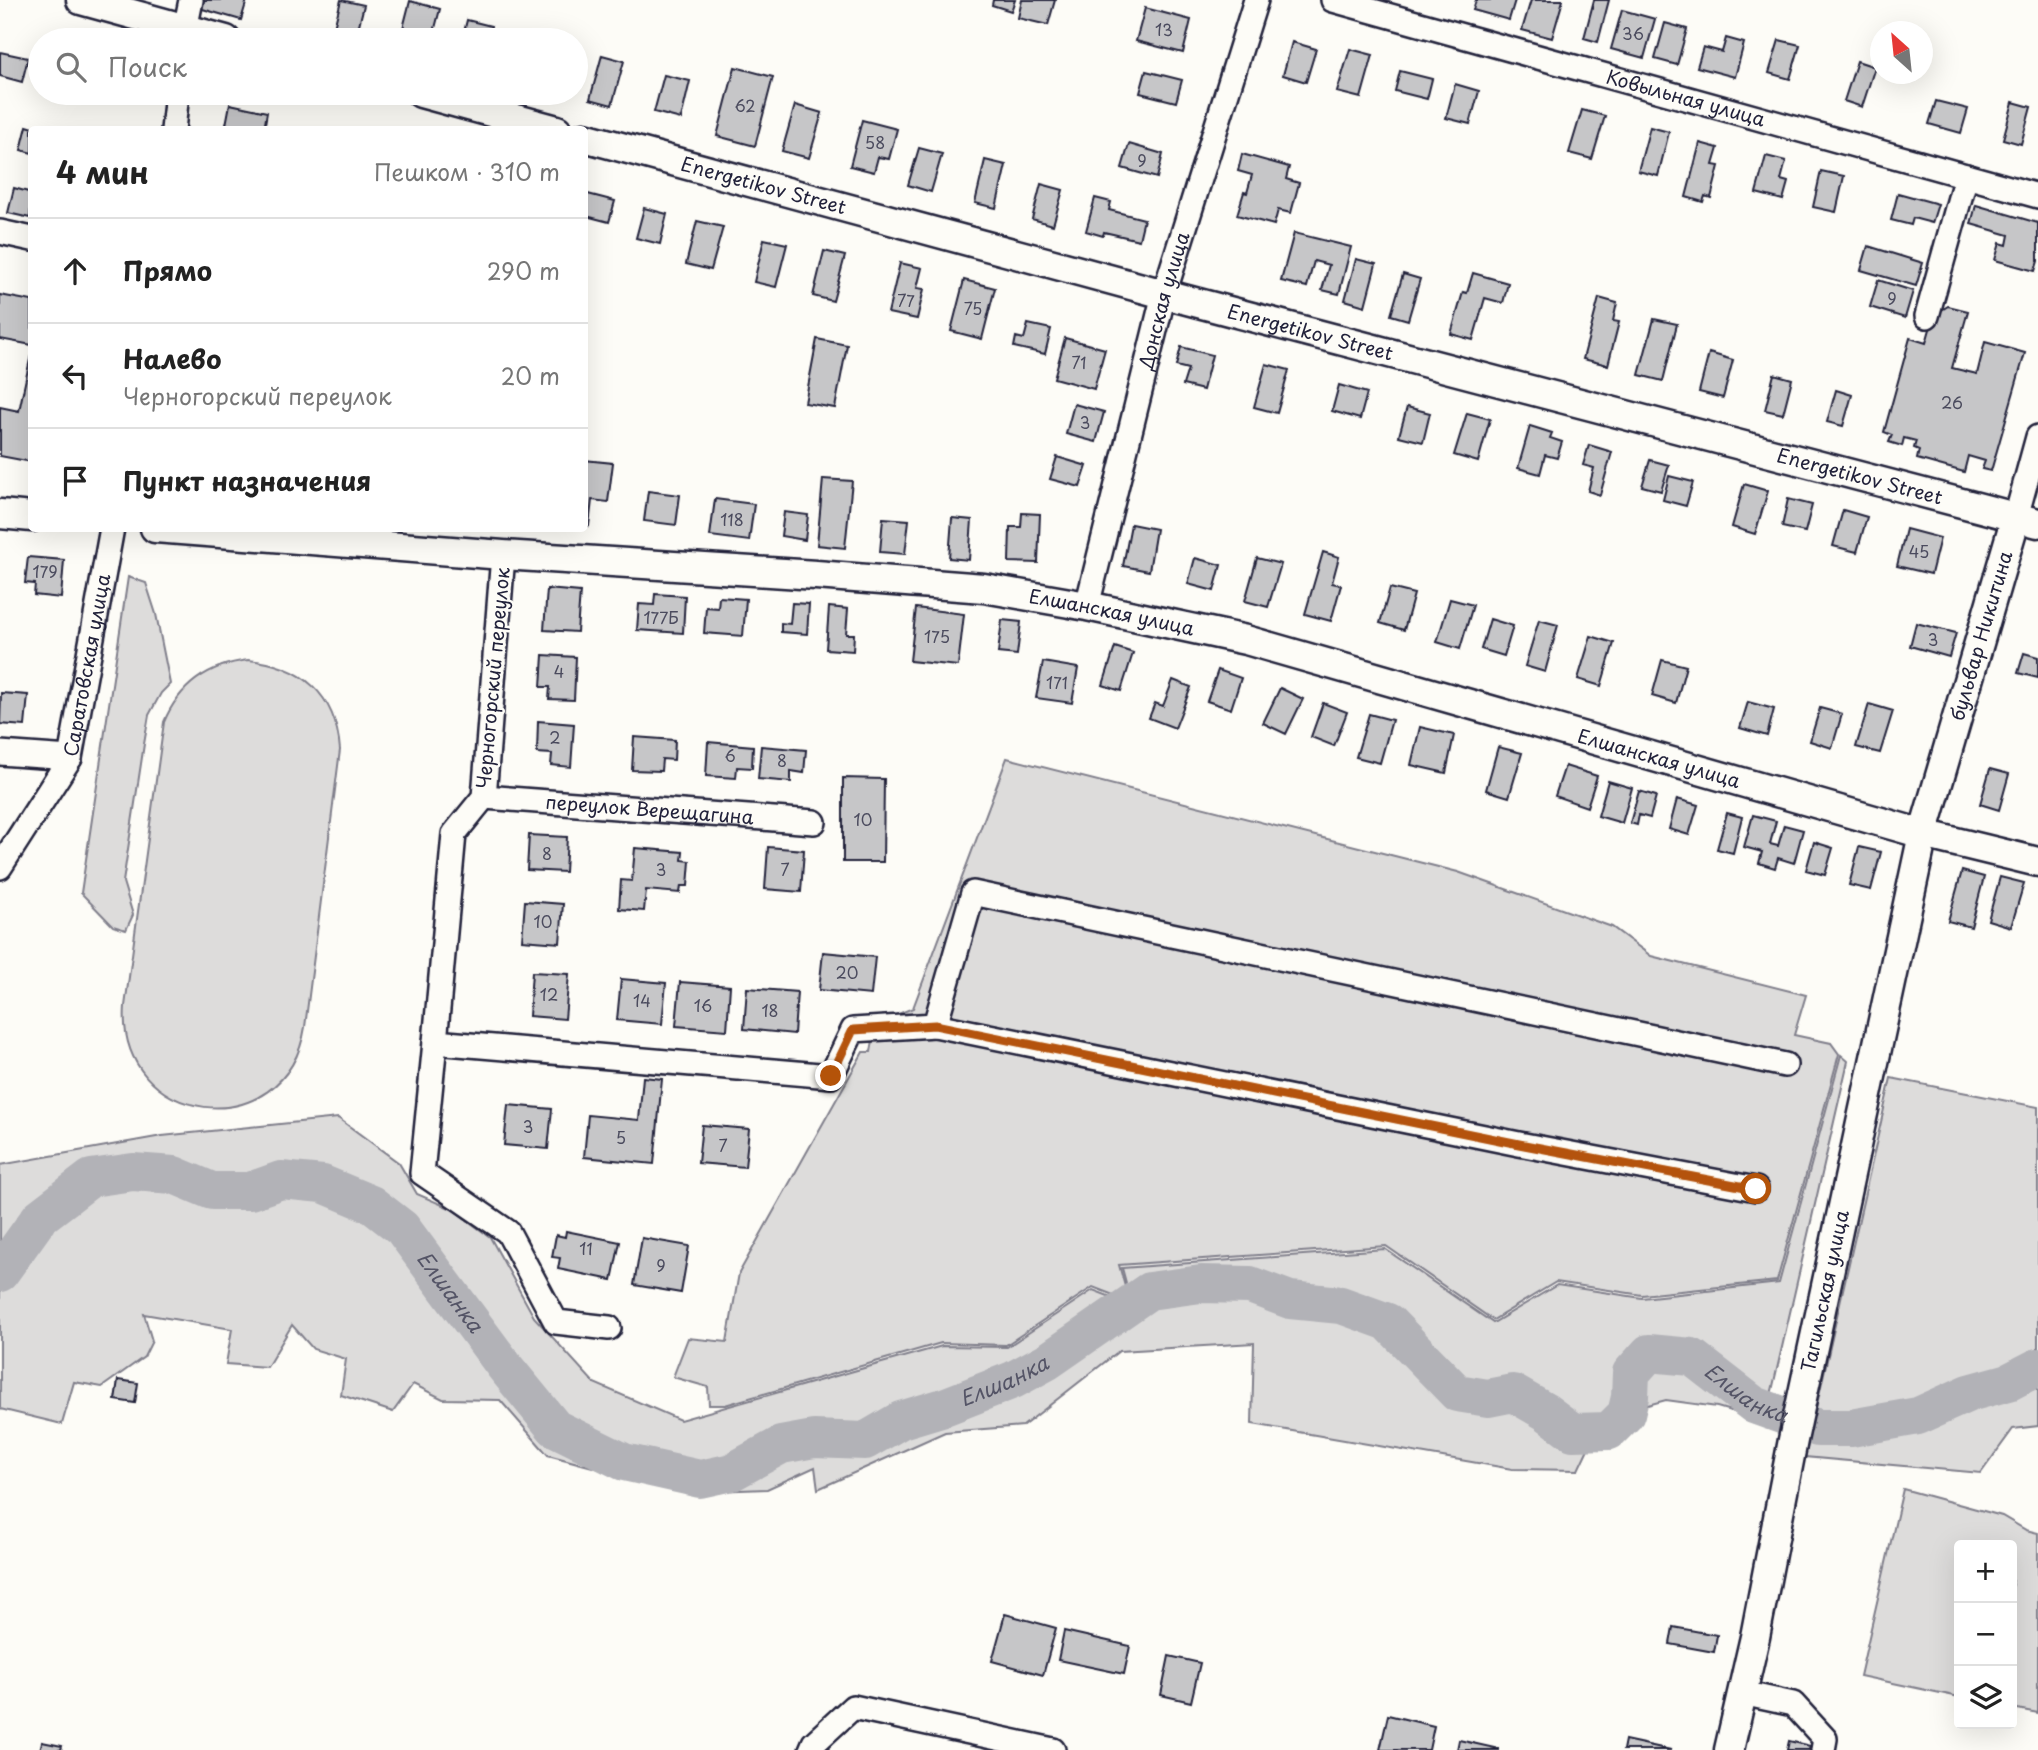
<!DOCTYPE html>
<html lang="ru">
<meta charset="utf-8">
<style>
body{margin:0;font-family:"Playpen Sans",sans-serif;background:#f2f2f2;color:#222}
.controls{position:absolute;right:21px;bottom:21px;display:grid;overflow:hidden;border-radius:7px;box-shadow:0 7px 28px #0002}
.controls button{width:63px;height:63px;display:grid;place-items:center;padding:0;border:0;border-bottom:2px solid #e0e0e0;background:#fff;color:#222;font:35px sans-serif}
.compass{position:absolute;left:1870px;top:21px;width:63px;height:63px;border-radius:50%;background:#fff;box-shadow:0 7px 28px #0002;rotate:333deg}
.stop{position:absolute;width:21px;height:21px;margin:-16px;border:5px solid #b45309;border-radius:50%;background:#fff}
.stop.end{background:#b45309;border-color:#fff;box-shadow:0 2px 7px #0008}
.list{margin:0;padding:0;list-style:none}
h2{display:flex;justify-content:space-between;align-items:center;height:91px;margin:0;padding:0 28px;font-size:30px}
h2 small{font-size:23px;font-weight:400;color:#767676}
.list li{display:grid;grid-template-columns:46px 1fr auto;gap:21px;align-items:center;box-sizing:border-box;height:105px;padding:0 28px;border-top:2px solid #e0e0e0}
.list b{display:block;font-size:26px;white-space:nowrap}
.list p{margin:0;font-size:23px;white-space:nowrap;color:#767676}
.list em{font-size:23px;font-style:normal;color:#767676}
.icon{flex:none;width:38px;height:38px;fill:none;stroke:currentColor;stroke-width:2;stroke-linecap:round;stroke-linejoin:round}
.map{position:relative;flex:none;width:2038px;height:1750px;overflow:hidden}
.search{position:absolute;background:#fff;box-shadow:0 7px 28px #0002;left:28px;top:28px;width:560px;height:77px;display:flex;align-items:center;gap:18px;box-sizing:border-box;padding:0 24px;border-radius:38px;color:#767676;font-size:26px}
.panel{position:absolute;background:#fff;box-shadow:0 7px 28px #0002;left:28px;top:126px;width:560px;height:406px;border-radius:7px}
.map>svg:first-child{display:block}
.green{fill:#dddcdb;stroke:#807f8b;stroke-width:2}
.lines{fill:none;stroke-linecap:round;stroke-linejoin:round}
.river{stroke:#b2b2b7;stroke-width:38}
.building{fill:#c6c6c8;stroke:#22223b;stroke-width:2}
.minor-casing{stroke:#22223b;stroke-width:28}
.major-casing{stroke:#22223b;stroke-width:33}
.minor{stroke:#fdfcf7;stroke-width:23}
.major{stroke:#fdfcf7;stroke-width:28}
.route{stroke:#b45309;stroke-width:9}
.labels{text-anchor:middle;stroke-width:5;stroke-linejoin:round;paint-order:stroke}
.number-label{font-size:16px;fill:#4b4b5e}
.street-label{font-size:19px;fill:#22223b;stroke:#fdfcf7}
.water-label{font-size:21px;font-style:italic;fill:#545466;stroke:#fdfcf7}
</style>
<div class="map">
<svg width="2038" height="1750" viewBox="0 0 2038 1750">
<rect width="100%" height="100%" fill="#fdfcf7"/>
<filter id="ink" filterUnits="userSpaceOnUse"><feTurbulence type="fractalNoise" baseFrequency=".0143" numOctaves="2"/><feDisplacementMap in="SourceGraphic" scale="14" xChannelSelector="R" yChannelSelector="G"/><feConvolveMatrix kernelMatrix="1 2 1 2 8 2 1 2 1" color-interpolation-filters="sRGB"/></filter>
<g filter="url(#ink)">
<path class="green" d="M128 577 146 583 156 614 170 684 161 693 149 715 144 744 123 882 133 915 126 930 113 926 81 893Z
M248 660C302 665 336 694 340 750L305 1027C286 1147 116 1127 125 1006L164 722C180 684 208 665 248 660Z
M1007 758 1458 872 1612 927 1651 956 1806 995 1794 1035 1831 1043 1839 1054 1777 1281 1642 1295 1556 1282 1493 1320 1386 1246 1119 1265 1129 1301 1093 1287 1006 1345 941 1343 725 1405H709L708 1387 673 1377 688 1338 727 1342 739 1273 863 1052H871L876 1023 913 1008Z
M1841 1055 1848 1061 1765 1421 1717 1407 1666 1400 1603 1417 1578 1470 1512 1469 1252 1424 1254 1343 1119 1351 1023 1426 945 1432 818 1489 815 1467 767 1489 686 1492 548 1455 500 1400 443 1399 413 1384 393 1412 341 1395 346 1359 313 1349 292 1325 267 1367 226 1364 232 1329 144 1314 152 1341 144 1357 102 1387 74 1382 62 1424 0 1409V1165L162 1136 338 1118 399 1163 417 1194 452 1209 490 1237 534 1317 594 1383 680 1420 942 1346 1007 1347 1093 1290 1132 1305 1122 1268 1385 1249 1493 1323 1557 1285 1642 1298 1779 1283Z
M1891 1078 2038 1107V1426L2013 1429 1981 1473 1805 1457Z
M1903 1489 2002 1516 2026 1530 2038 1533V1713L2012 1708V1545H1959V1697L1860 1676Z"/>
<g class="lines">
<path class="river" id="s1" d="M0 1273 40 1217 91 1178 133 1172 174 1175 212 1191H250L281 1180 323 1184 371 1204 402 1228 505 1367 555 1428 624 1462 700 1479 732 1472 781 1445 814 1439 865 1441 901 1420 944 1407 1013 1380 1048 1361 1149 1291 1201 1284 1250 1285 1290 1300 1341 1305 1388 1322 1457 1393 1488 1398 1513 1393 1546 1412 1573 1432 1609 1431 1626 1414 1630 1397 1631 1373 1649 1353 1692 1357 1754 1405 1818 1428H1851L1918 1416 1969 1393 2009 1382 2038 1367"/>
</g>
<path class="building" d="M201 0H247L241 20 199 8Z
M341 0 364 5 356 37 333 32Z
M993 0H1015L1011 11 992 5Z
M1022 0H1055L1048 25 1018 18Z
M1476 0H1515L1509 20 1473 10Z
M1531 0H1563L1552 38 1522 30Z
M1594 0H1609L1598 42 1584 38Z
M410 1 440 9 432 40H400Z
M1145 8 1191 20 1183 53 1136 41Z
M1622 10 1655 19 1644 58 1611 49Z
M467 20 491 26 488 40H462Z
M1665 23 1687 29 1677 65 1655 59Z
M1726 38 1744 43 1735 77 1697 67 1703 47 1722 52Z
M1779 40 1800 45 1790 79 1769 73Z
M1292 42 1316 49 1306 82 1283 75Z
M1350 49 1373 55 1361 98 1337 92Z
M0 52 28 58 22 82 0 76Z
M602 55 624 61 612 105 590 99Z
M1857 61 1875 67 1862 107 1844 101Z
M735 67 773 77 755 146 717 136Z
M1146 71 1182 80 1176 102 1140 93Z
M1400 71 1432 79 1427 99 1395 91Z
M664 75 690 81 681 119 654 112Z
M1455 84 1479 91 1470 124 1446 118Z
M1936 101 1968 109 1961 133 1929 124Z
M2013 102 2031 107 2021 144 2003 139Z
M230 104 267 112 264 130H225Z
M795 105 822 113 809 158 782 151Z
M1582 110 1605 116 1592 159 1569 153Z
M862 120 897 129 889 159 878 157 874 172 850 166Z
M27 126 40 130H32V153L21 150Z
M1650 127 1669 132 1658 176 1638 171Z
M1700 143 1718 148 1713 165 1719 166 1711 198 1705 196 1703 202 1686 197Z
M1129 144 1163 154 1157 178 1122 168Z
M919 148 942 154 931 192 908 185Z
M1242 154 1289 167 1286 179 1299 183 1291 213 1278 210 1274 225 1237 215 1244 192 1247 193 1252 175 1238 171Z
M1766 156 1786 161 1781 180 1788 182 1783 200 1756 193Z
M985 160 1006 165 996 208 975 203Z
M1821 171 1844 176 1836 212 1813 207Z
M1041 184 1063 190 1053 225 1032 219Z
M14 188 32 193 30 218 8 213Z
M584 193 615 201 609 222 586 216 584 220Z
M1898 193 1938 204 1932 223 1913 218 1911 225 1891 220Z
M1095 198 1111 202 1109 210 1144 219 1139 240 1104 232 1103 236 1086 231Z
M1976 205 2038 223V261L2035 271 1995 260 2000 243 2007 245 2009 235 1971 224Z
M644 208 667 214 660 244 636 238Z
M697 221 723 227 711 270 686 264Z
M1294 233 1351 247 1339 294 1322 290 1329 265 1314 261 1307 287 1281 281Z
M764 239 787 244 776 287 754 282Z
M1868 246 1923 263 1916 286 1861 270Z
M824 251 845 256 833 301 813 296Z
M1356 259 1376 264 1365 306 1345 300Z
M900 263 922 268 917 288 924 289 917 319 888 313Z
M1473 273 1508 283 1503 303 1485 298 1473 340 1451 334 1463 292 1467 293Z
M1403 274 1420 279 1408 320 1391 315Z
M964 280 995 288 982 339 951 331Z
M1878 280 1913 291 1905 318 1870 307Z
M0 295 32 301V345L0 339Z
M1599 298 1617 303 1613 321 1619 322 1608 365 1583 359Z
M1948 306 1968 311 1952 368 1977 374 1985 342 2025 353 1991 471 1982 469 1985 461 1968 456 1964 472 1917 459 1919 450 1914 448 1916 441 1904 438 1902 446 1889 442 1892 435 1884 432 1910 338 1926 343 1934 315Z
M1654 319 1677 324 1663 381 1639 375Z
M1028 324 1051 329 1045 354 1014 347 1016 337 1024 339Z
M1065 338 1105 349 1094 389 1054 378Z
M817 339 847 345 835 408 805 403Z
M1181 347 1212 355 1203 390 1183 385 1188 369 1176 366Z
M32 350V462L0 456V407L19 411Z
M1709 353 1733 360 1723 398 1699 392Z
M1266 364 1289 370 1277 413 1254 407Z
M1774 374 1792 379 1783 414 1765 410Z
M1339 385 1367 393 1360 419 1332 411Z
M1836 390 1852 395 1843 426 1827 422Z
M1074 404 1104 412 1096 442 1066 434Z
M1407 407 1430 413 1423 442 1399 436Z
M1467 413 1490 419 1478 462 1454 455Z
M1530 426 1552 433 1550 438 1562 442 1557 458 1545 455 1540 474 1518 468Z
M1589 445 1612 452 1600 495 1588 491 1594 468 1583 465Z
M1057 457 1087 466 1080 487 1050 479Z
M584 460 613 463 608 502 592 500 589 526 584 525Z
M1650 460 1669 465 1661 491 1642 486Z
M1669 476 1693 482 1686 506 1663 500Z
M823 479 852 481 845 548 817 545Z
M1744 484 1768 491 1755 534 1732 527Z
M648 491 680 495 676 525 644 521Z
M715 499 754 504 749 541 710 536Z
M1788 499 1812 505 1805 532 1782 527Z
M1843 510 1867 517 1857 552 1833 546Z
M784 512 808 515 805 540 781 536Z
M1022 513 1040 514 1038 563 1009 562 1010 527H1021Z
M883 518 909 520 905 554 880 552Z
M952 518 972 520 969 560 949 558Z
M1131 524 1156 529 1149 571 1123 566Z
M1906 529 1940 538 1931 574 1897 566Z
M1323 552 1339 557 1332 583 1341 585 1331 621 1305 614Z
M28 557 64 560 61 598 34 595 35 584 25 583Z
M1195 558 1221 565 1214 591 1188 584Z
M1257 558 1281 564 1268 607 1245 601Z
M1390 588 1414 594 1404 630 1380 623Z
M547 589 580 592 577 632 544 630Z
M655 594 685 596 683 633 637 630 639 604 654 605Z
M719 597 746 599 743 636 704 633 706 607 718 608Z
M1450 599 1473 605 1460 649 1437 642Z
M792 603 809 604 807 634 781 632V623L790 624Z
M829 607 848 609 846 634H854L853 651 826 649Z
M916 608 964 614 958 666 910 661Z
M1490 619 1513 626 1504 656 1481 649Z
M1002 620 1021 622 1017 655 998 653Z
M1539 620 1558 625 1545 672 1525 666Z
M1916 623 1956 633 1949 657 1910 646Z
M1591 636 1614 643 1601 686 1578 679Z
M1115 647 1133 653 1121 691 1103 685Z
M2024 653 2038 657V678L2018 673Z
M543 655 576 657 574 700 549 699 550 687H541Z
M1662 660 1686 666 1676 703 1652 696Z
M1043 662 1078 668 1072 703 1036 698Z
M1218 670 1241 678 1231 709 1207 701Z
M1173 680 1191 687 1175 728 1149 718 1155 703 1163 706Z
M1280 688 1303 699 1286 734 1263 723Z
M1 693 28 695 25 726 0 724Z
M1748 702 1774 709 1767 736 1740 728Z
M1323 703 1347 712 1334 746 1311 737Z
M1869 704 1893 711 1880 753 1856 747Z
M1820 708 1842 714 1832 748 1810 741Z
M1369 714 1392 720 1380 763 1356 757Z
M538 721 574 724 571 767 551 765 552 754 537 753Z
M1420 727 1454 735 1446 773 1411 765Z
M634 737 675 740 674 760 662 759 661 771 632 770Z
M708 742 753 746 752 768 737 767 736 778 706 776Z
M761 746 806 750 804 773 791 771V782L758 779Z
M1498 747 1522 753 1509 797 1486 790Z
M1565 766 1597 776 1587 807 1555 796Z
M1990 769 2009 774 1999 810 1980 804Z
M843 778 884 779 883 862H843Z
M1608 781 1632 788 1622 823 1598 816Z
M1639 791 1656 796 1650 818 1639 815 1637 825 1630 823Z
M1677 799 1698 805 1689 835 1669 829Z
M1727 813 1742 817 1733 853 1717 849Z
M1753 815 1776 821 1770 844 1778 846 1784 825 1803 830 1794 863 1778 858 1775 868 1759 863 1762 852 1744 847Z
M529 835 567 837 565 872 527 870Z
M1814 842 1833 848 1825 875 1806 870Z
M768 847 804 850 801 892 765 889Z
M1859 847 1881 852 1871 890 1849 885Z
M635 848 683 852 682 860 690 861 688 886H681L680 893 646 890 644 911 619 909 621 880 632 881Z
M1962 871 1984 877 1971 927 1948 921Z
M2000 877 2024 883 2011 927 1988 920Z
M525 901 563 904 560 943 522 940Z
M823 952 875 957 871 995 819 990Z
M532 972 569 974 565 1019 529 1016Z
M621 979 666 983 662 1024 617 1020Z
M680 982 730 986 727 1030 676 1026Z
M747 988 797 992 794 1034 744 1029Z
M643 1077 662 1079 654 1164 584 1157 588 1115 639 1120Z
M508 1105 552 1109 548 1149 504 1145Z
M702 1125 749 1129 745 1167 698 1163Z
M566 1231 620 1242 612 1280 558 1269 560 1258 552 1257 556 1235 565 1237Z
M642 1238 689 1246 681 1293 634 1285Z
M118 1380 138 1383 135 1403 115 1400Z
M1005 1614 1056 1628 1043 1675 992 1661Z
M1673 1627 1717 1635 1714 1652 1670 1644Z
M1064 1631 1130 1646 1124 1674 1058 1660Z
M1169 1656 1200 1663 1191 1702 1161 1695Z
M1388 1715 1434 1726 1429 1750H1380Z
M1459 1740 1499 1749V1750H1457Z
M1625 1740 1671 1750H1623Z
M1789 1741 1810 1746 1809 1750H1787Z
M42 1742 62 1746 61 1750H40Z"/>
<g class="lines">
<g class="minor-casing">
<g id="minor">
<path id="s2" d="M1333 0 2038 196"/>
<path d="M183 40 191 0"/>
<path d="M173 130 177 93"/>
<path d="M0 232 32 239"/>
<path d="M1927 316 1966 176"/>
<path d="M2016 517 2038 437"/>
<path d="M503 555 484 797 454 834 435 1042 831 1076 853 1030 935 1025 973 893 1785 1065"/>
<path id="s3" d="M1087 606 1164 294 1256 0"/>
<path d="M0 753 70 758"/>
<path id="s4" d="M484 797 814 822"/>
<path id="s5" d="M0 867 70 758 112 528"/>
<path d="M935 1025 1519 1144 1756 1189"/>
<path d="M435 1042 422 1173 508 1232 556 1322 609 1328"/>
<path d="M1742 1693 1793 1704 1825 1739 1823 1750"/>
<path d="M811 1750 814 1743 853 1707 1053 1750"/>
</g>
</g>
<g class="major-casing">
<g id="major">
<path d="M81 0 226 40"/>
<path d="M421 93 557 130"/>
<path id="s6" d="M584 137 1164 294 2038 523"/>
<path d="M0 514 32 517"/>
<path id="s7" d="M155 528 503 555 816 575 984 588 1087 606 1246 640 1923 834 2038 862"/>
<path id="s8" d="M1729 1750 1755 1637 1793 1440 1923 834 2016 517"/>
</g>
</g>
<use href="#minor" class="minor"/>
<use href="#major" class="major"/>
</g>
</g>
<g class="lines" filter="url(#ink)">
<path class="route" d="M831 1076 853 1030 935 1025 1519 1144 1756 1189"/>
</g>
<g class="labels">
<g class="number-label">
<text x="1164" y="36">13</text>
<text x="1633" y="40">36</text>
<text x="745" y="112">62</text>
<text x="875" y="149">58</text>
<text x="1142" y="167">9</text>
<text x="1892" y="305">9</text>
<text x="906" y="307">77</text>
<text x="973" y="315">75</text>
<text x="1079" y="369">71</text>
<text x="1952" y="409">26</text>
<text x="1085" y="429">3</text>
<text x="732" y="526">118</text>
<text x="1919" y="558">45</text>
<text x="45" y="578">179</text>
<text x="661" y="624">177Б</text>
<text x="937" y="643">175</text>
<text x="1933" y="646">3</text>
<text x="559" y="678">4</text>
<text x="1057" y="689">171</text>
<text x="555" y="744">2</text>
<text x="730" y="762">6</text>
<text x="782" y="767">8</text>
<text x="863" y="826">10</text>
<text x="547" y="860">8</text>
<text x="661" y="876">3</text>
<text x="785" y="876">7</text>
<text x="543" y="928">10</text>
<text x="847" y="979">20</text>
<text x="549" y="1001">12</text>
<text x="642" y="1007">14</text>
<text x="703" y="1012">16</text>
<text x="770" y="1017">18</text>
<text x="528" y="1133">3</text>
<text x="621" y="1144">5</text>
<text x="723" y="1152">7</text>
<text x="586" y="1255">11</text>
<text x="661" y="1272">9</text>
</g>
<g class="street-label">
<text dy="7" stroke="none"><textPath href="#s2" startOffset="366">Ковыльная улица</textPath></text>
<text dy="7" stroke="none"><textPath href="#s6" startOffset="186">Energetikov Street</textPath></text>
<text dy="7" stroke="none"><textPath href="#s3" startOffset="315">Донская улица</textPath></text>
<text dy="7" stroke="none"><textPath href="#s6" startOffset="752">Energetikov Street</textPath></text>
<text dy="7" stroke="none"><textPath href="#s6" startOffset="1320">Energetikov Street</textPath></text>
<text dy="7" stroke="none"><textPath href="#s7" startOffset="961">Елшанская улица</textPath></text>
<text dy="7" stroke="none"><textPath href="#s8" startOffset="1143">бульвар Никитина</textPath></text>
<text dy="7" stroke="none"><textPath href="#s5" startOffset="224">Саратовская улица</textPath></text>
<text transform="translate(493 678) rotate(-85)" y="7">Черногорский переулок</text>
<text dy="7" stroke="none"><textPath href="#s7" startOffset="1528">Елшанская улица</textPath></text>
<text dy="7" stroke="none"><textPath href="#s4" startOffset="166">переулок Верещагина</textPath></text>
<text dy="7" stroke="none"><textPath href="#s8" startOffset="469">Тагильская улица</textPath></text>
</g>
<g class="water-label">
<text dy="7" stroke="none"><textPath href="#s1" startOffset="542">Елшанка</textPath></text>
<text dy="7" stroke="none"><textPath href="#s1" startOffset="1194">Елшанка</textPath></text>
<text dy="7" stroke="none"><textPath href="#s1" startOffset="2076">Елшанка</textPath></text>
</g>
</g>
</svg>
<div class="controls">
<button>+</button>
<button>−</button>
<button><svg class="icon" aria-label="layers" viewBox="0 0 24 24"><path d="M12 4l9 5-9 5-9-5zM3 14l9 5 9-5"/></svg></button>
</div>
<svg class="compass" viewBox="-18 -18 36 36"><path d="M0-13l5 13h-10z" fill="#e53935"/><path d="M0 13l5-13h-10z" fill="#767676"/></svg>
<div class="stop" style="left:1756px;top:1189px"></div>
<div class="stop end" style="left:831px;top:1076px"></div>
<div class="search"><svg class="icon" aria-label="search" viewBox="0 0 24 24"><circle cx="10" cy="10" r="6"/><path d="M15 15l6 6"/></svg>Поиск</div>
<section class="panel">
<h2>4 мин<small>Пешком · 310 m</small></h2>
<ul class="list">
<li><svg class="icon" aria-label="ahead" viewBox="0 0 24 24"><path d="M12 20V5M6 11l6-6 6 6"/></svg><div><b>Прямо</b></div><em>290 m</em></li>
<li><svg class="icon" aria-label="left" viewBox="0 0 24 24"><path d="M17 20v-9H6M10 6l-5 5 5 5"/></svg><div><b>Налево</b><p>Черногорский переулок</p></div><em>20 m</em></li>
<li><svg class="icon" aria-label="arrive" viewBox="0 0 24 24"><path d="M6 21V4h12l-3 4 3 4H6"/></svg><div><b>Пункт назначения</b></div></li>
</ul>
</section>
</div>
